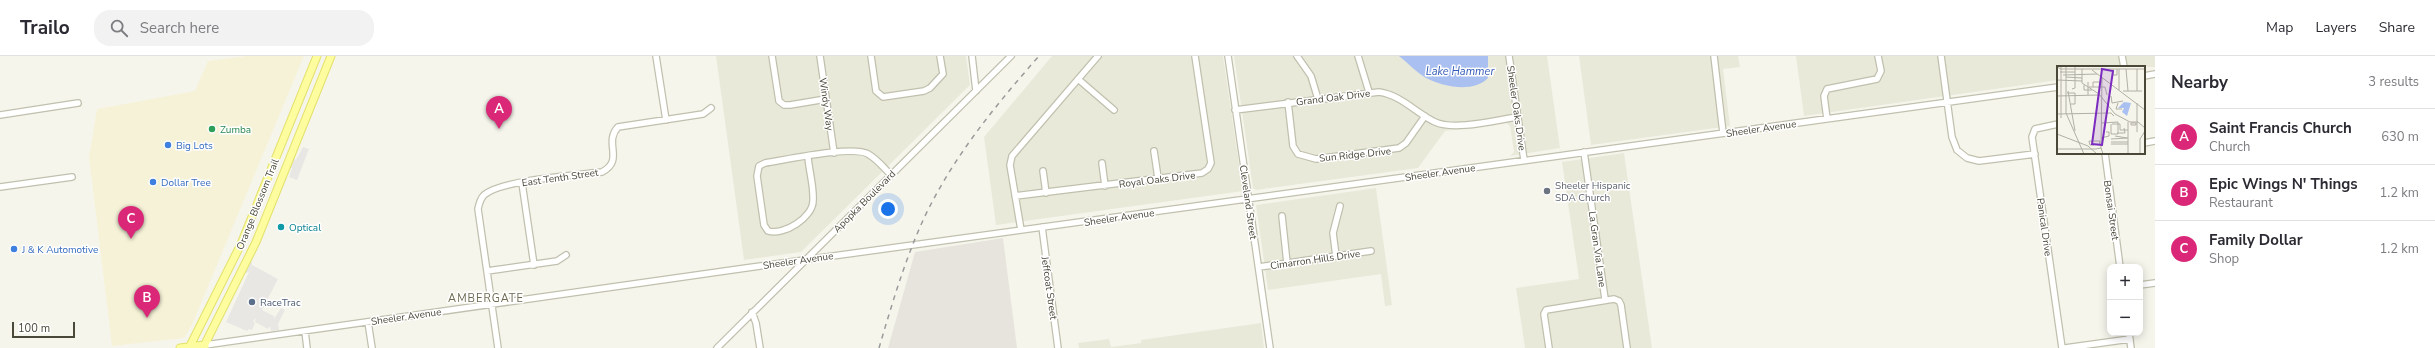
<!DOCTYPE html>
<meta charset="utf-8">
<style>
body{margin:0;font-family:"Nunito Sans",sans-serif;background:#f2f2f3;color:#2b2b33}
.controls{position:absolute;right:12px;bottom:12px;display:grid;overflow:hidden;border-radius:8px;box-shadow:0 2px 10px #0003}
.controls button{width:36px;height:36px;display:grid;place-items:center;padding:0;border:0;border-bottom:1px solid #e1e1e2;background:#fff;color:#2b2b33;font:20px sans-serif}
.scale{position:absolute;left:12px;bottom:10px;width:63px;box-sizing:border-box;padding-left:4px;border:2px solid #4a4839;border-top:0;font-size:11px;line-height:14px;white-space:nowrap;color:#4a4839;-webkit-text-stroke:3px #fff;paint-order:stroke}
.you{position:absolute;left:888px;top:153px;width:14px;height:14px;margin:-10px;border:3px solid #fff;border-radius:50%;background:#1a73e8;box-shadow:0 0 0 6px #1a73e833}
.badge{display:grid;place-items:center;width:26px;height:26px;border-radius:50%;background:#db2777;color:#fff;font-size:13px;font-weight:700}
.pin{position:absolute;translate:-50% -33px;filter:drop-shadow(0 1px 2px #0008)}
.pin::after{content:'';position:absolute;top:21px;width:14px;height:12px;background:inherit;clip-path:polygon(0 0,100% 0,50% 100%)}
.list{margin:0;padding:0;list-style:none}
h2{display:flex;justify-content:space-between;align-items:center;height:52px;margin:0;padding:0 16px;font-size:17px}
h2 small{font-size:13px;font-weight:400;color:#7c7c81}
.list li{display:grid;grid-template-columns:26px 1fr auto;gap:12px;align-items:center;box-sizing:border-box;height:56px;padding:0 16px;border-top:1px solid #e1e1e2}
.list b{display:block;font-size:15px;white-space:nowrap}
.list p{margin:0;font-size:13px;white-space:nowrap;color:#7c7c81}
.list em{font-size:13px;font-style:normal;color:#7c7c81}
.icon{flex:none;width:22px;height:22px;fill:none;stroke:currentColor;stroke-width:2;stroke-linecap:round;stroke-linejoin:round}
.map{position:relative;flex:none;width:2155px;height:292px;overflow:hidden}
header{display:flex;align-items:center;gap:24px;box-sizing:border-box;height:56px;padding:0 20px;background:#fff;border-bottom:1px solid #e1e1e2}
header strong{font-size:19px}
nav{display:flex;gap:22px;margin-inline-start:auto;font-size:14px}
.search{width:280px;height:36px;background:#f2f2f3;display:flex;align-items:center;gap:10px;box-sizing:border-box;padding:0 14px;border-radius:16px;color:#7c7c81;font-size:15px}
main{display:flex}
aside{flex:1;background:#fff}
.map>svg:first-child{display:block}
.residential{fill:#e9e9da}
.commercial{fill:#f6f2d8}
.industrial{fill:#e6e4dd}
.parking{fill:#e8e7e3}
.water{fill:#aac0f0}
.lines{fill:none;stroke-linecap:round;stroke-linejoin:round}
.minor-casing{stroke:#c1c0ae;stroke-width:8}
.major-casing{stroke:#e3e16c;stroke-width:9}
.minor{stroke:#fff;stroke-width:5.5}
.major{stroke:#fdfc9e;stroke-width:7}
.rail{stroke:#9a9a9a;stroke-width:1.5;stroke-dasharray:5 5;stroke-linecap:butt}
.leisure-dot{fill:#2e9e5b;stroke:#fff;stroke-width:1.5}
.shop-dot{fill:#3f7fe0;stroke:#fff;stroke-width:1.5}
.worship-dot{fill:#6b7280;stroke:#fff;stroke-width:1.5}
.culture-dot{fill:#0f9aa8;stroke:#fff;stroke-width:1.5}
.service-dot{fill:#5c6f8a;stroke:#fff;stroke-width:1.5}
.labels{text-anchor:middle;stroke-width:3;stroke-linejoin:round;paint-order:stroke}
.street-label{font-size:10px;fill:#4a4839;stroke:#fff}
.leisure-label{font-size:10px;fill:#27864d;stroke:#fff;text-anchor:start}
.shop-label{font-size:10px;fill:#366cbe;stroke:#fff;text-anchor:start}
.worship-label{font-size:10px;fill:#5b616d;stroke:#fff;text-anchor:start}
.culture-label{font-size:10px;fill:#0d838f;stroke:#fff;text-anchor:start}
.service-label{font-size:10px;fill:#4e5e75;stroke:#fff;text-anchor:start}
.water-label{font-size:11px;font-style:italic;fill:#325ab6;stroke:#fff}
.neighbourhood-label{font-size:11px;letter-spacing:1px;fill:#6d6950;stroke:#fff}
.inset-road{fill:none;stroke:#b1b0a4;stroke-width:1}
.view{fill:#7b2cbf;fill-opacity:0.15;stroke:#7b2cbf;stroke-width:2}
.inset-edge{fill:none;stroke:#4a4839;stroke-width:2}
</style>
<header>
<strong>Trailo</strong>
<div class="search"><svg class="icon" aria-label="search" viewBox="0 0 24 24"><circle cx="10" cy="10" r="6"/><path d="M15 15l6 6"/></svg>Search here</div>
<nav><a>Map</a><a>Layers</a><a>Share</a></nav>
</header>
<main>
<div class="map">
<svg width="2155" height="292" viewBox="0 0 2155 292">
<rect width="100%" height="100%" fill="#f6f5ec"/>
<path class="residential" d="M716 0H966L970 29 801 196 744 204Z
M1052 0H1223L1243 135 996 169 984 81Z
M1234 0H1547L1560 92 1510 100 1514 96 1510 70 1506 67 1445 75 1418 112 1256 134 1253 132Z
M1579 0H1738L1740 11 1723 13 1730 70 1591 89Z
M1796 0H2155V11H2058V24L1804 60Z
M1624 97 1652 292H1525L1516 232 1579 223 1562 106Z
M1376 132 1392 249 1385 250 1381 218 1268 234 1256 149Z
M1261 267 1264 292H1079L1078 287 1109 283 1111 291 1141 287V284Z"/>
<path class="commercial" d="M247 0H304L192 269 184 282 112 290 89 101 97 53 195 35 208 5Z"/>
<path class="industrial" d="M1003 182 1017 292H888L915 196Z"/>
<path class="parking" d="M303 91 309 93 297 124 289 121 292 112H289L292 101 296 104Z
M251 202 252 209 278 223 262 254 274 260V263L281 252 285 254 278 268 279 274 271 275 270 270 268 273 255 266 256 262 253 265 255 267 252 274 249 273 247 275 226 266 249 216 243 218Z"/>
<path class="water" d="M1399 0H1488V22C1474 37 1443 31 1426 22 1416 16 1408 7 1399 0Z"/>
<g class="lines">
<g class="minor-casing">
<path id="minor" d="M656 0 666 64
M772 0 779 45 784 49H790L826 43
M820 0 834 97
M871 0 876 35 883 41 924 35 930 32 943 18 940 0
M972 0 976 35
M1228 0 1270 292
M1297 0 1311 20 1318 43
M1358 0 1369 36
M1509 0 1524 104
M1714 0 1723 77
M1941 0 1952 81 1957 94 1967 102 1979 105 2035 98
M2122 0 2124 11
M2144 20 2155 18
M1078 23 1114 54
M1288 46 1293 90 1298 98 1316 103 1399 92 1406 87 1425 60
M1235 54 1379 36C1401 39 1416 57 1435 66 1455 75 1496 64 1517 61
M0 59 78 47
M1827 63 1824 40 1827 33 1877 23 1881 15 1878 0
M2058 68 2035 73 2032 81 2062 292
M2144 87 2155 85
M1154 95 1158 122
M1584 96 1605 243
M2105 97 2120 211
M808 101C809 115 814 130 813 145 813 161 784 180 768 175L764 169 757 120 759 110 765 107C785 104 852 89 868 98 877 103 884 112 891 119
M1102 107 1105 130
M1043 115 1046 137
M522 127 534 209
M0 131 72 121
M1015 140 1202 117 1208 113 1211 107 1195 0
M1282 160 1287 207
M1042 171 1058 292
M1021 174 1010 109 1012 100 1098 0
M1336 200 1333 177 1340 150
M1259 211 1371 195
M487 215 557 205 566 199
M2140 229 2155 227
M752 256 756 267 760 292
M368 266 372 292
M305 275 307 292
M2129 277 2131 292
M205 289 746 212 2058 31
M498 292 478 153C479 148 480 143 484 139 501 124 577 119 602 116 625 104 603 87 618 71L703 58 711 52
M717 292 1011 0
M1549 292 1544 258 1546 254 1614 243 1619 245 1621 249 1627 292
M2065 292 2130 283"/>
</g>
<g class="major-casing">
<path id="major" d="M180 292 205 289
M189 292 241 188 317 0
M203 292 256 186 331 0"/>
</g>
<use href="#minor" class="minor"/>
<use href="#major" class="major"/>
<path class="rail" d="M879 292C892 248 905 203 925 160 954 100 995 50 1039 0"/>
</g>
<circle class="leisure-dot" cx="212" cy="73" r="4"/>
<g class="shop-dot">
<circle cx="168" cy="89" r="4"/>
<circle cx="153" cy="126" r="4"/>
<circle cx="14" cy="193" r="4"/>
</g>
<circle class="worship-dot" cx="1547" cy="135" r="4"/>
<circle class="culture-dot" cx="281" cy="171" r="4"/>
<circle class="service-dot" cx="252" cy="246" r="4"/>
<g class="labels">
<g class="street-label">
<text transform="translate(1333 41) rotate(-7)" y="4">Grand Oak Drive</text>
<text transform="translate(827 48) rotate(82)" y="4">Windy Way</text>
<text transform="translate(1517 52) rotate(82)" y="4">Sheeler Oaks Drive</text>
<text transform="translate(1761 72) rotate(-8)" y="4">Sheeler Avenue</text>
<text transform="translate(1355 98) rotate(-6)" y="4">Sun Ridge Drive</text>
<text transform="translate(1440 116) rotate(-8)" y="4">Sheeler Avenue</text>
<text transform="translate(560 121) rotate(-8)" y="4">East Tenth Street</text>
<text transform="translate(1157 123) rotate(-7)" y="4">Royal Oaks Drive</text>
<text transform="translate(864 145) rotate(-45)" y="4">Apopka Boulevard</text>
<text transform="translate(1249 146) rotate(82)" y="4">Cleveland Street</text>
<text transform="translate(257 148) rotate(-68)" y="4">Orange Blossom Trail</text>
<text transform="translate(2112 154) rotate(82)" y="4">Bonsai Street</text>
<text transform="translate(1119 161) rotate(-8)" y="4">Sheeler Avenue</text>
<text transform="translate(2045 171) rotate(82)" y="4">Panical Drive</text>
<text transform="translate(1598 193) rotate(82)" y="4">La Gran Via Lane</text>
<text transform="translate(1315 203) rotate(-8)" y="4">Cimarron Hills Drive</text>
<text transform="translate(798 204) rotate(-8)" y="4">Sheeler Avenue</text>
<text transform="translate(1050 232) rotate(82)" y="4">Jeffcoat Street</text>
<text transform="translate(406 260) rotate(-8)" y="4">Sheeler Avenue</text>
</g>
<g class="leisure-label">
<text x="220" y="77">Zumba</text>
</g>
<g class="shop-label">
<text x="176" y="93">Big Lots</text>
<text x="161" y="130">Dollar Tree</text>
<text x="22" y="197">J &amp; K Automotive</text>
</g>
<g class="worship-label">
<text x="1555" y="133">Sheeler Hispanic<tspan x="1555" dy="12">SDA Church</tspan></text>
</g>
<g class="culture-label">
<text x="289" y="175">Optical</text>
</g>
<g class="service-label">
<text x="260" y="250">RaceTrac</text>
</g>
<g class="water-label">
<text x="1460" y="19">Lake Hammer</text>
</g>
<g class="neighbourhood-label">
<text x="486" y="246">AMBERGATE</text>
</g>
</g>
<g transform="translate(2057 10)">
<rect width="88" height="88" fill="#f6f5ec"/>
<path d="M67 36 74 37 70 50 65 46 67 42H61Z" fill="#aac0f0"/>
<path class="inset-road" d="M4 0V52M9 0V47L27 88M0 1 4 3H88M25 3V17L42 28 58 48 73 56H81L88 62M56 3V9H60V3M69 3 71 25M80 3V25M35 4 88 44M3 6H18M6 9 40 8M9 11 25 12M0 14 25 15M31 16V29M27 19V24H35M32 21H48L50 29M36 21V16H45M15 23 18 22V0M62 24V3M0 25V47M11 25 18 65M66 25H85M10 27H18V38H14M0 30 43 29M54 30 55 37 66 35M61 37 59 43H65M80 37V66M0 48 54 47 57 50M71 56V88M44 57 61 56V68H54V58M74 57H79V59H74ZM55 58H63V64H71M60 67H68L67 62M0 68 31 80 40 88M58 70 70 72M44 72 52 70V66H49M54 73 71 72M54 76H71M54 78H71M37 79H33L32 75H43L42 79M44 82 46 88H71M0 83H25M25 83H39M39 83 44 82 45 11M83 88V73L88 65"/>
<path class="view" d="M45 3 56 5 45 79 35 78Z"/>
<rect width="88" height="88" class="inset-edge"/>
</g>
</svg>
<div class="controls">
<button>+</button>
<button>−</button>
</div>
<div class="scale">100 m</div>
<div class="you"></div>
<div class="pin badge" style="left:499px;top:73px">A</div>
<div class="pin badge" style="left:147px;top:262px">B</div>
<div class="pin badge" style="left:131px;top:183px">C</div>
</div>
<aside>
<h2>Nearby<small>3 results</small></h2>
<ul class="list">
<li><span class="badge">A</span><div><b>Saint Francis Church</b><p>Church</p></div><em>630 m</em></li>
<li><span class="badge">B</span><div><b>Epic Wings N' Things</b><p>Restaurant</p></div><em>1.2 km</em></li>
<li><span class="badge">C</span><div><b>Family Dollar</b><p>Shop</p></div><em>1.2 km</em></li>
</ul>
</aside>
</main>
